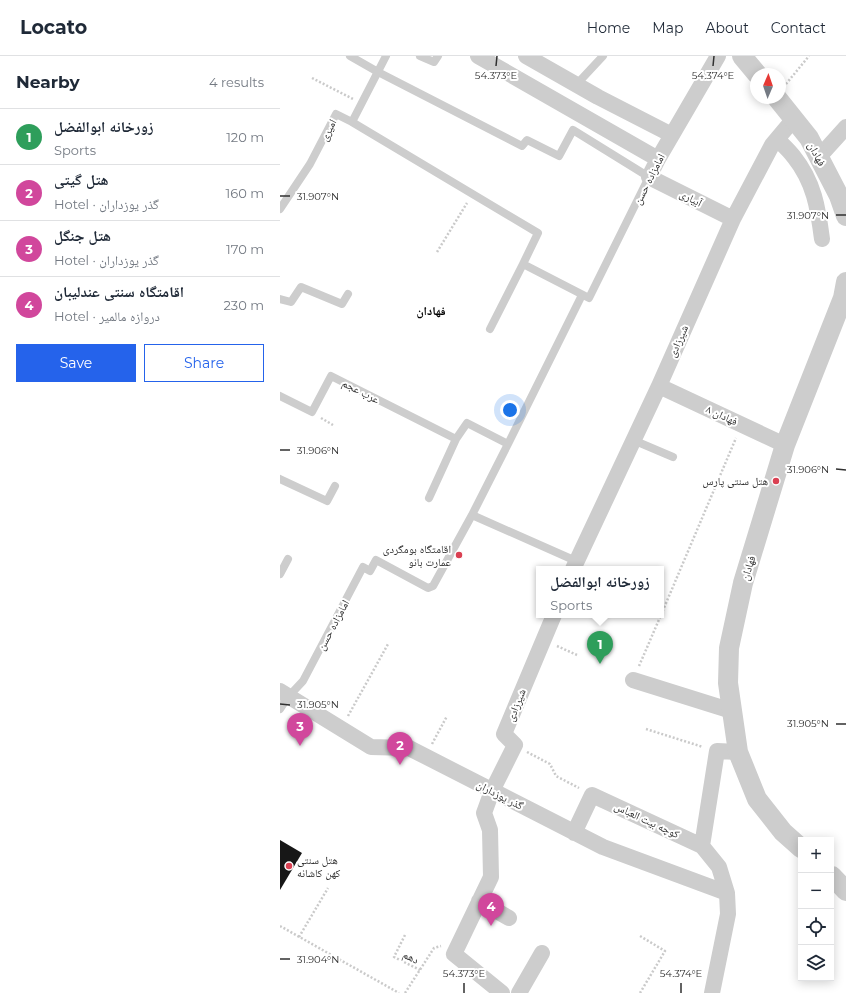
<!DOCTYPE html>
<meta charset="utf-8">
<style>
body{margin:0;font-family:Montserrat,"Noto Naskh Arabic",sans-serif;background:#f2f2f3;color:#1f2937}
.controls{position:absolute;right:12px;bottom:12px;display:grid;overflow:hidden;border-radius:0px;box-shadow:0 2px 10px #0003}
.controls button{width:36px;height:36px;display:grid;place-items:center;padding:0;border:0;border-bottom:1px solid #e0e1e3;background:#fff;color:#1f2937;font:20px sans-serif}
.compass{position:absolute;left:470px;top:12px;width:36px;height:36px;border-radius:50%;background:#fff;box-shadow:0 2px 10px #0003;rotate:2deg}
.you{position:absolute;left:230px;top:354px;width:14px;height:14px;margin:-10px;border:3px solid #fff;border-radius:50%;background:#1a73e8;box-shadow:0 0 0 6px #1a73e833}
.badge{display:grid;place-items:center;width:26px;height:26px;border-radius:50%;background:#2563eb;color:#fff;font-size:13px;font-weight:700}
.pin{position:absolute;translate:-50% -33px;filter:drop-shadow(0 1px 2px #0008)}
.pin::after{content:'';position:absolute;top:21px;width:14px;height:12px;background:inherit;clip-path:polygon(0 0,100% 0,50% 100%)}
.popup{position:absolute;left:256px;top:510px;width:128px;height:52px;box-sizing:border-box;display:grid;place-content:center;border-radius:0px;background:#fff;filter:drop-shadow(0 1px 3px #0005);font-size:13px;white-space:nowrap;color:#747a83}
.popup b{font-size:15px;color:#1f2937}
.popup::after{content:'';position:absolute;left:50%;top:100%;margin-left:-8px;border:8px solid transparent;border-top-color:#fff}
.list{margin:0;padding:0;list-style:none}
h2{display:flex;justify-content:space-between;align-items:center;height:52px;margin:0;padding:0 16px;font-size:17px}
h2 small{font-size:13px;font-weight:400;color:#747a83}
.list li{display:grid;grid-template-columns:26px 1fr auto;gap:12px;align-items:center;box-sizing:border-box;height:56px;padding:0 16px;border-top:1px solid #e0e1e3}
.list b{display:block;font-size:15px;white-space:nowrap}
.list p{margin:0;font-size:13px;white-space:nowrap;color:#747a83}
.list em{font-size:13px;font-style:normal;color:#747a83}
.actions{display:flex;gap:8px;padding:12px 16px}
.actions a{flex:1;padding:9px 0;border:1px solid #2563eb;border-radius:0px;text-align:center;font-size:14px;color:#2563eb}
.actions .main{background:#2563eb;color:#fff}
.icon{flex:none;width:22px;height:22px;fill:none;stroke:currentColor;stroke-width:2;stroke-linecap:round;stroke-linejoin:round}
.map{position:relative;flex:none;width:566px;height:937px;overflow:hidden}
header{display:flex;align-items:center;gap:24px;box-sizing:border-box;height:56px;padding:0 20px;background:#fff;border-bottom:1px solid #e0e1e3}
header strong{font-size:19px}
nav{display:flex;gap:22px;margin-inline-start:auto;font-size:14px}
main{display:flex}
aside{flex:1;background:#fff}
.map>svg:first-child{display:block}
.building{fill:#171717}
.lines{fill:none;stroke-linecap:round;stroke-linejoin:round}
.path{stroke:#cacaca;stroke-width:2.5;stroke-dasharray:2 2;stroke-linecap:butt}
.service{stroke:#cdcdcd;stroke-width:8}
.minor{stroke:#cdcdcd;stroke-width:16}
.tertiary{stroke:#cdcdcd;stroke-width:20}
.ticks{fill:none;stroke:#303030;stroke-width:1.5}
.poi-dot{fill:#da4052;stroke:#fff;stroke-width:1.5}
.labels{text-anchor:middle;stroke-width:4;stroke-linejoin:round;paint-order:stroke}
.street-label{font-size:11px;fill:#303030;stroke:#fff}
.poi-label{font-size:11px;fill:#303030;stroke:#fff;text-anchor:end}
.neighbourhood-label{font-size:12px;font-weight:bold;fill:#000;stroke:#fff}
.ticks-label{font-size:10px;text-anchor:middle;fill:#303030;stroke:#fff;stroke-width:4;stroke-linejoin:round;paint-order:stroke}
</style>
<header>
<strong>Locato</strong>
<nav><a>Home</a><a>Map</a><a>About</a><a>Contact</a></nav>
</header>
<main>
<aside>
<h2>Nearby<small>4 results</small></h2>
<ul class="list">
<li><span class="badge" style="background:#2e9e5b">1</span><div><b>زورخانه ابوالفضل</b><p>Sports</p></div><em>120 m</em></li>
<li><span class="badge" style="background:#d1479c">2</span><div><b>هتل گیتی</b><p>Hotel · گذر يوزداران</p></div><em>160 m</em></li>
<li><span class="badge" style="background:#d1479c">3</span><div><b>هتل جنگل</b><p>Hotel · گذر يوزداران</p></div><em>170 m</em></li>
<li><span class="badge" style="background:#d1479c">4</span><div><b>اقامتگاه سنتی عندلیبان</b><p>Hotel · دروازه مالمیر</p></div><em>230 m</em></li>
</ul>
<div class="actions"><a class="main">Save</a><a>Share</a></div>
</aside>
<div class="map">
<svg width="566" height="937" viewBox="0 0 566 937">
<rect width="100%" height="100%" fill="#fff"/>
<path class="building" d="M0 784 22 797 0 834Z"/>
<g class="lines">
<path class="path" d="M32 22 73 43
M506 28 529 0
M157 196 187 147
M41 362 53 369
M381 559 456 382
M277 590 297 599
M359 610 381 559
M68 660 108 588
M366 673 423 691
M152 688 167 660
M247 696 270 708 276 720 299 732
M0 870 119 937
M125 879 114 901 140 914
M19 881 48 832
M125 937 154 892 161 890
M360 937 385 895 360 880"/>
<path class="service" d="M70 0 98 16 242 90 247 84 279 100 293 74 369 121 309 242 243 208 258 177 72 66
M140 0 154 6 158 0
M296 29 323 0
M0 153 30 108 56 58 72 66 106 0
M0 243 11 246 21 231 62 248 68 238
M210 273 243 208
M0 340 32 356 51 320 176 383 187 367 228 388 302 239
M353 384 393 401
M228 388 192 459 296 505
M0 423 47 445 55 430
M149 442 176 383
M0 518 8 503
M0 653 8 641 23 625 83 511 90 515 96 504 148 532 153 530 192 459"/>
<path class="minor" d="M198 0 378 103
M246 0 318 41 392 79
M438 0 378 103 369 121 453 163
M497 83C503 89 509 94 514 101 534 126 538 152 542 183
M539 101 566 71
M379 330 505 389
M293 513 379 330 453 163 492 89 513 64
M353 624 452 655
M0 635 91 691 129 692 323 791 447 837
M294 777 312 739 422 790
M199 845 229 862
M222 937 174 898 211 821 210 774 204 757 212 735 235 689 224 678 274 559
M239 937 262 897
M432 937 448 858 447 837 439 811 422 790 437 695 458 696"/>
<path class="tertiary" d="M462 0 477 18
M497 42 529 82 559 140 566 160
M521 792 503 776 477 743 458 696 448 627 449 592 463 527 505 389 563 242 566 226
M552 820 566 835"/>
</g>
<path class="ticks" d="M216 10 217 0M433 10 434 0M0 140H10M556 159H566M0 394H10M556 413 566 414M0 648 10 649M556 668H566M0 903H10M184 937V927M401 937V927"/>
<g class="poi-dot">
<circle cx="496" cy="425" r="4"/>
<circle cx="179" cy="499" r="4"/>
<circle cx="9" cy="810" r="4"/>
</g>
<g class="labels">
<g class="street-label">
<text transform="translate(48 74) rotate(-63)" y="4">امیری</text>
<text transform="translate(537 98) rotate(62)" y="4">فهادان</text>
<text transform="translate(369 123) rotate(-63)" y="4">امامزاده حسن</text>
<text transform="translate(411 142) rotate(27)" y="4">آبیاری</text>
<text transform="translate(398 285) rotate(-66)" y="4">شیرزادی</text>
<text transform="translate(81 335) rotate(27)" y="4">عرب عجم</text>
<text transform="translate(442 359) rotate(25)" y="4">فهادان ۸</text>
<text transform="translate(468 512) rotate(-73)" y="4">فهادان</text>
<text transform="translate(53 569) rotate(-62)" y="4">امامزاده حسن</text>
<text transform="translate(236 649) rotate(-68)" y="4">شیرزادی</text>
<text transform="translate(220 739) rotate(27)" y="4">گذر يوزداران</text>
<text transform="translate(367 764) rotate(25)" y="4">کوچه بيت العباس</text>
<text transform="translate(131 901) rotate(27)" y="4">دهم</text>
</g>
<g class="poi-label">
<text x="488" y="429">هتل سنتی پارس</text>
<text x="171" y="497">اقامتگاه بومگردی<tspan x="171" dy="13">عمارت بانو</tspan></text>
<text x="17" y="808" text-anchor="start">هتل سنتی<tspan x="17" dy="13">کهن کاشانه</tspan></text>
</g>
<g class="neighbourhood-label">
<text x="151" y="259">فهادان</text>
</g>
</g>
<g class="ticks-label">
<text x="216" y="23">54.373°E</text>
<text x="433" y="23">54.374°E</text>
<text x="38" y="144">31.907°N</text>
<text x="528" y="163">31.907°N</text>
<text x="38" y="398">31.906°N</text>
<text x="528" y="417">31.906°N</text>
<text x="38" y="652">31.905°N</text>
<text x="528" y="671">31.905°N</text>
<text x="38" y="907">31.904°N</text>
<text x="184" y="921">54.373°E</text>
<text x="401" y="921">54.374°E</text>
</g>
</svg>
<div class="controls">
<button>+</button>
<button>−</button>
<button><svg class="icon" aria-label="locate" viewBox="0 0 24 24"><circle cx="12" cy="12" r="6"/><path d="M12 2v4M12 18v4M2 12h4M18 12h4"/></svg></button>
<button><svg class="icon" aria-label="layers" viewBox="0 0 24 24"><path d="M12 4l9 5-9 5-9-5zM3 14l9 5 9-5"/></svg></button>
</div>
<svg class="compass" viewBox="-18 -18 36 36"><path d="M0-13l5 13h-10z" fill="#e53935"/><path d="M0 13l5-13h-10z" fill="#747a83"/></svg>
<div class="you"></div>
<div class="pin badge" style="left:320px;top:608px;background:#2e9e5b">1</div>
<div class="popup"><b>زورخانه ابوالفضل</b>Sports</div>
<div class="pin badge" style="left:120px;top:709px;background:#d1479c">2</div>
<div class="pin badge" style="left:20px;top:690px;background:#d1479c">3</div>
<div class="pin badge" style="left:211px;top:870px;background:#d1479c">4</div>
</div>
</main>
